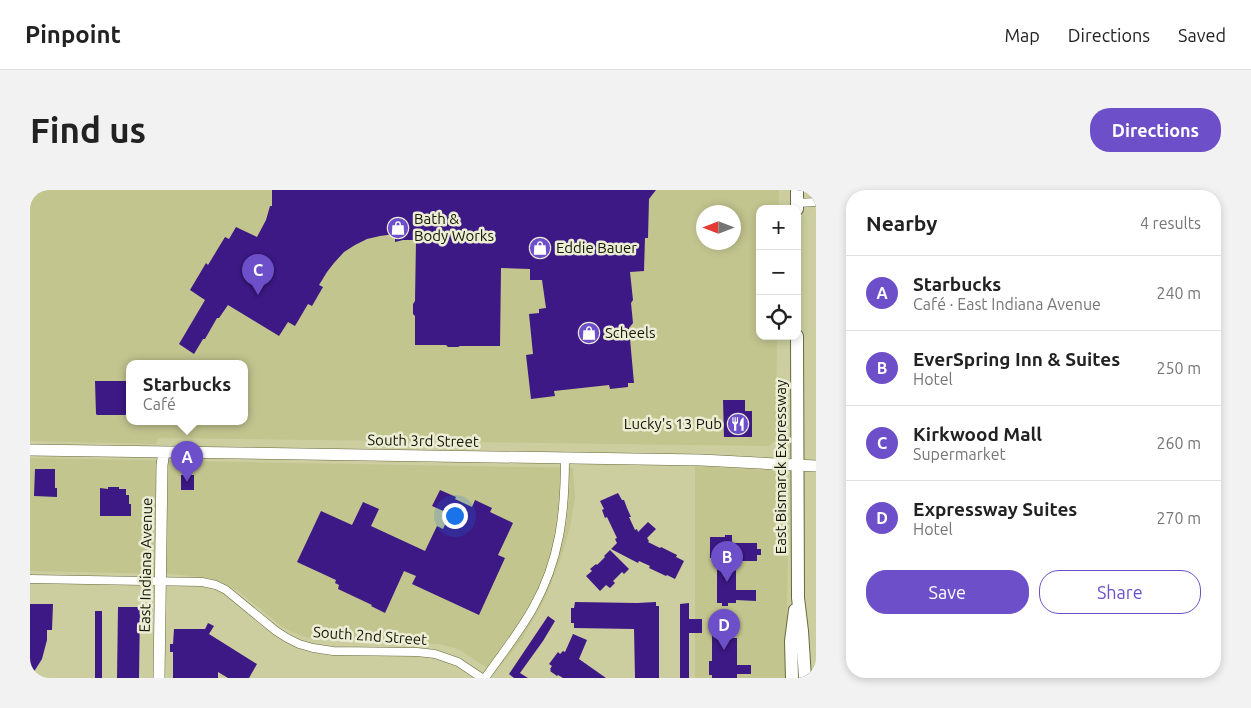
<!DOCTYPE html>
<meta charset="utf-8">
<style>
body{margin:0;font-family:Ubuntu,sans-serif;background:#f2f2f2;color:#222}
.controls{position:absolute;right:15px;top:15px;display:grid;overflow:hidden;border-radius:10px;box-shadow:0 2px 8px #0003}
.controls button{width:45px;height:45px;display:grid;place-items:center;padding:0;border:0;border-bottom:1px solid #e0e0e0;background:#fff;color:#222;font:25px sans-serif}
.compass{position:absolute;left:666px;top:15px;width:45px;height:45px;border-radius:50%;background:#fff;box-shadow:0 2px 8px #0003;rotate:270deg}
.you{position:absolute;left:424px;top:325px;width:18px;height:18px;margin:-12px;border:4px solid #fff;border-radius:50%;background:#1a73e8;box-shadow:0 0 0 8px #1a73e833}
.badge{display:grid;place-items:center;width:32px;height:32px;border-radius:50%;background:#6d50c9;color:#fff;font-size:16px;font-weight:700}
.pin{position:absolute;translate:-50% -41px;filter:drop-shadow(0 1px 2px #0008)}
.pin::after{content:'';position:absolute;top:26px;width:18px;height:15px;background:inherit;clip-path:polygon(0 0,100% 0,50% 100%)}
.popup{position:absolute;left:96px;top:170px;width:122px;height:65px;box-sizing:border-box;display:grid;place-content:center;border-radius:10px;background:#fff;filter:drop-shadow(0 1px 4px #0005);font-size:16px;white-space:nowrap;color:#767676}
.popup b{font-size:19px;color:#222}
.popup::after{content:'';position:absolute;left:50%;top:100%;margin-left:-10px;border:10px solid transparent;border-top-color:#fff}
.list{margin:0;padding:0;list-style:none}
h2{display:flex;justify-content:space-between;align-items:center;height:65px;margin:0;padding:0 20px;font-size:21px}
h2 small{font-size:16px;font-weight:400;color:#767676}
.list li{display:grid;grid-template-columns:32px 1fr auto;gap:15px;align-items:center;box-sizing:border-box;height:75px;padding:0 20px;border-top:1px solid #e0e0e0}
.list b{display:block;font-size:19px;white-space:nowrap}
.list p{margin:0;font-size:16px;white-space:nowrap;color:#767676}
.list em{font-size:16px;font-style:normal;color:#767676}
.actions{display:flex;gap:10px;padding:15px 20px}
.actions a{flex:1;padding:11px 0;border:1px solid #6d50c9;border-radius:20px;text-align:center;font-size:18px;color:#6d50c9}
.actions .main{background:#6d50c9;color:#fff}
.icon{flex:none;width:28px;height:28px;fill:none;stroke:currentColor;stroke-width:2;stroke-linecap:round;stroke-linejoin:round}
.map{position:relative;flex:none;width:786px;height:488px;overflow:hidden;border-radius:20px}
header{display:flex;align-items:center;gap:30px;box-sizing:border-box;height:70px;padding:0 25px;background:#fff;border-bottom:1px solid #e0e0e0}
header strong{font-size:24px}
nav{display:flex;gap:28px;margin-inline-start:auto;font-size:18px}
.intro{display:flex;align-items:center;justify-content:space-between;box-sizing:border-box;height:120px;padding:0 30px}
h1{margin:0;font-size:35px}
.button{padding:12px 22px;border-radius:20px;background:#6d50c9;color:#fff;font-size:18px;font-weight:700}
main{display:flex;gap:30px;padding:0 30px}
aside{flex:1;background:#fff;border-radius:20px;box-shadow:0 2px 8px #0003}
.map>svg:first-child{display:block}
.built{fill:#c3c58f;fill-rule:evenodd}
.building{fill:#3d1985}
.lines{fill:none;stroke-linecap:round;stroke-linejoin:round}
.street-casing{stroke:#686a3e;stroke-width:9}
.secondary-casing{stroke:#686a3e;stroke-width:12}
.primary-casing{stroke:#686a3e;stroke-width:14}
.street{stroke:#fff;stroke-width:8}
.secondary{stroke:#fff;stroke-width:11}
.primary{stroke:#fff;stroke-width:12}
.labels{text-anchor:middle;stroke-width:5;stroke-linejoin:round;paint-order:stroke}
.poi-label{font-size:15px;fill:#151605;stroke:#ebedd5;text-anchor:start}
.street-label{font-size:15px;fill:#151605;stroke:#ebedd5}
</style>
<header>
<strong>Pinpoint</strong>
<nav><a>Map</a><a>Directions</a><a>Saved</a></nav>
</header>
<div class="intro"><h1>Find us</h1><a class="button">Directions</a></div>
<main>
<div class="map">
<svg width="786" height="488" viewBox="0 0 786 488">
<rect width="100%" height="100%" fill="#ccce9f"/>
<path class="built" d="M0 0H749V19H730V146H747L746 250 739 256 128 248 126 254 0 251ZM674 22H704V52H674ZM100 173H214V231H100Z
M0 268 543 278 545 308 540 337 530 371 515 409 493 448 465 483 428 459 409 454 308 451 274 447 252 437 211 403 193 393 179 388 141 384 0 381Z
M665 276 754 281 759 286 756 488H665Z"/>
<path class="building" d="M242 0H626L619 9 618 48H615L614 81 600 82 603 110 601 113 603 133 599 138 604 193H598V197L580 199 579 195 524 201 525 206 501 209 496 165 503 164 499 124 509 123V119L516 118 512 90H500V79L471 78 470 156H430L428 157H418L416 155H385V126L383 124V114L385 111 386 50H373L365 52V44L350 46 337 49 325 55 314 62 304 73 297 82 289 95 293 97 282 116 278 114 265 136 258 132 249 146 198 115 189 128H187L175 149H173L164 164 149 154 175 110 160 100 176 73 178 75 195 47 199 49 206 37 227 47 236 30 240 16H242Z
M65 191H100V225H67L66 224Z
M693 210H715V221H722V247H694Z
M5 279H25V298H27V307L4 306Z
M151 285H164V300H151Z
M78 297H89V299H96V305H99V314H101V326H70V298L78 299Z
M410 300 426 307 425 309 442 317 445 310 462 318 460 322 483 333 468 365 475 368 449 425 382 394 386 386 374 381 355 423 341 416 342 415 308 399 309 395 305 393 306 390 267 372 291 321 322 335 333 312 349 319 341 336 395 361 407 336 413 339 420 324 402 316Z
M588 303 592 310H594L597 318 601 327H599L605 340 607 339 608 342 618 332 626 339 617 348 619 351 618 352 630 358 631 357 647 365 646 367 654 371 645 389 637 385 636 386 619 378 620 376 609 371 608 373 581 359 587 353 585 349 587 348 577 327 575 328 572 320 574 319 570 311Z
M695 345H702V353H727V359H731V365H727V371H706V400H726V411L706 410V413H698V416H692V413H687V368H680V347H695Z
M580 360 599 379 594 384 592 382 583 391 585 393 580 398 576 395 570 401 556 386 562 381 560 379 566 374 567 375 575 367 574 366Z
M545 412 607 413 626 412V416H629V488H605L604 439 544 438V433H541V418H544Z
M659 413V429H672V443H659V488H650V414Z
M0 414H23L22 440H17V450L12 469 0 488Z
M88 417H110L109 488H87Z
M65 421H72V488H65Z
M518 426 525 431 513 451 490 483 498 488H484L479 484Z
M178 433 184 436 179 444 227 474 219 488H198L188 482V488H143V462H140V454H143L144 439H175Z
M543 444 557 450 549 469 576 488H533L528 485 527 486 520 481 521 480 520 479 522 476 519 474 528 462 530 464 533 461 535 462Z
M682 444H703V448H707V475H721V484H707V488H682V485H679V471H682Z"/>
<g class="lines">
<g class="street-casing">
<path id="street" d="M767 13 786 12
M0 389 172 392 186 395 196 400 246 441 257 448 269 454 283 458 303 461 387 462 405 464 428 472 452 488
M455 488C471 465 489 443 503 418 530 370 535 323 535 268"/>
</g>
<g class="secondary-casing">
<path id="secondary" d="M0 260 671 270 786 276
M129 488 132 275 134 262"/>
</g>
<g class="primary-casing">
<path id="primary" d="M767 0V19
M767 146 768 408 772 441 775 488
M762 488 761 451 765 420"/>
</g>
<use href="#street" class="street"/>
<use href="#secondary" class="secondary"/>
<use href="#primary" class="primary"/>
</g>
<defs>
<g id="shop-disc" transform="scale(1.125)"><circle r="9.5" fill="#6d50c9" stroke="#ebedd5"/><path d="M-5-2.5h2.3a2.7 3.5 0 0 1 5.4 0H5L5.5 6h-11ZM-1.5-2.5h3a1.5 2.3 0 0 0-3 0Z" fill="#fff"/></g>
<g id="restaurant-disc" transform="scale(1.125)"><circle r="9.5" fill="#6d50c9" stroke="#ebedd5"/><path d="M-5-6h1v4h1v-4h1v4h1v-4h1v5L-1.5 .5V6h-2V.5L-5-1ZM5-6V6H3V1.5H1.5Q1.5-4 5-6Z" fill="#fff"/></g>
</defs>
<g fill-rule="evenodd">
<use href="#shop-disc" x="368" y="38"/>
<use href="#shop-disc" x="510" y="58"/>
<use href="#shop-disc" x="559" y="143"/>
<use href="#restaurant-disc" x="708" y="234"/>
</g>
<g class="labels">
<g class="poi-label">
<text x="384" y="34">Bath &amp;<tspan x="384" dy="17">Body Works</tspan></text>
<text x="526" y="63">Eddie Bauer</text>
<text x="575" y="148">Scheels</text>
<text x="692" y="239" text-anchor="end">Lucky's 13 Pub</text>
</g>
<g class="street-label">
<text transform="translate(393 251) rotate(1)" y="5">South 3rd Street</text>
<text transform="translate(751 277) rotate(-90)" y="5">East Bismarck Expressway</text>
<text transform="translate(116 375) rotate(-89)" y="5">East Indiana Avenue</text>
<text transform="translate(340 446) rotate(4)" y="5">South 2nd Street</text>
</g>
</g>
</svg>
<div class="controls">
<button>+</button>
<button>−</button>
<button><svg class="icon" aria-label="locate" viewBox="0 0 24 24"><circle cx="12" cy="12" r="6"/><path d="M12 2v4M12 18v4M2 12h4M18 12h4"/></svg></button>
</div>
<svg class="compass" viewBox="-18 -18 36 36"><path d="M0-13l5 13h-10z" fill="#e53935"/><path d="M0 13l5-13h-10z" fill="#767676"/></svg>
<div class="you"></div>
<div class="pin badge" style="left:157px;top:292px">A</div>
<div class="popup"><b>Starbucks</b>Café</div>
<div class="pin badge" style="left:697px;top:392px">B</div>
<div class="pin badge" style="left:228px;top:105px">C</div>
<div class="pin badge" style="left:694px;top:460px">D</div>
</div>
<aside>
<h2>Nearby<small>4 results</small></h2>
<ul class="list">
<li><span class="badge">A</span><div><b>Starbucks</b><p>Café · East Indiana Avenue</p></div><em>240 m</em></li>
<li><span class="badge">B</span><div><b>EverSpring Inn &amp; Suites</b><p>Hotel</p></div><em>250 m</em></li>
<li><span class="badge">C</span><div><b>Kirkwood Mall</b><p>Supermarket</p></div><em>260 m</em></li>
<li><span class="badge">D</span><div><b>Expressway Suites</b><p>Hotel</p></div><em>270 m</em></li>
</ul>
<div class="actions"><a class="main">Save</a><a>Share</a></div>
</aside>
</main>
